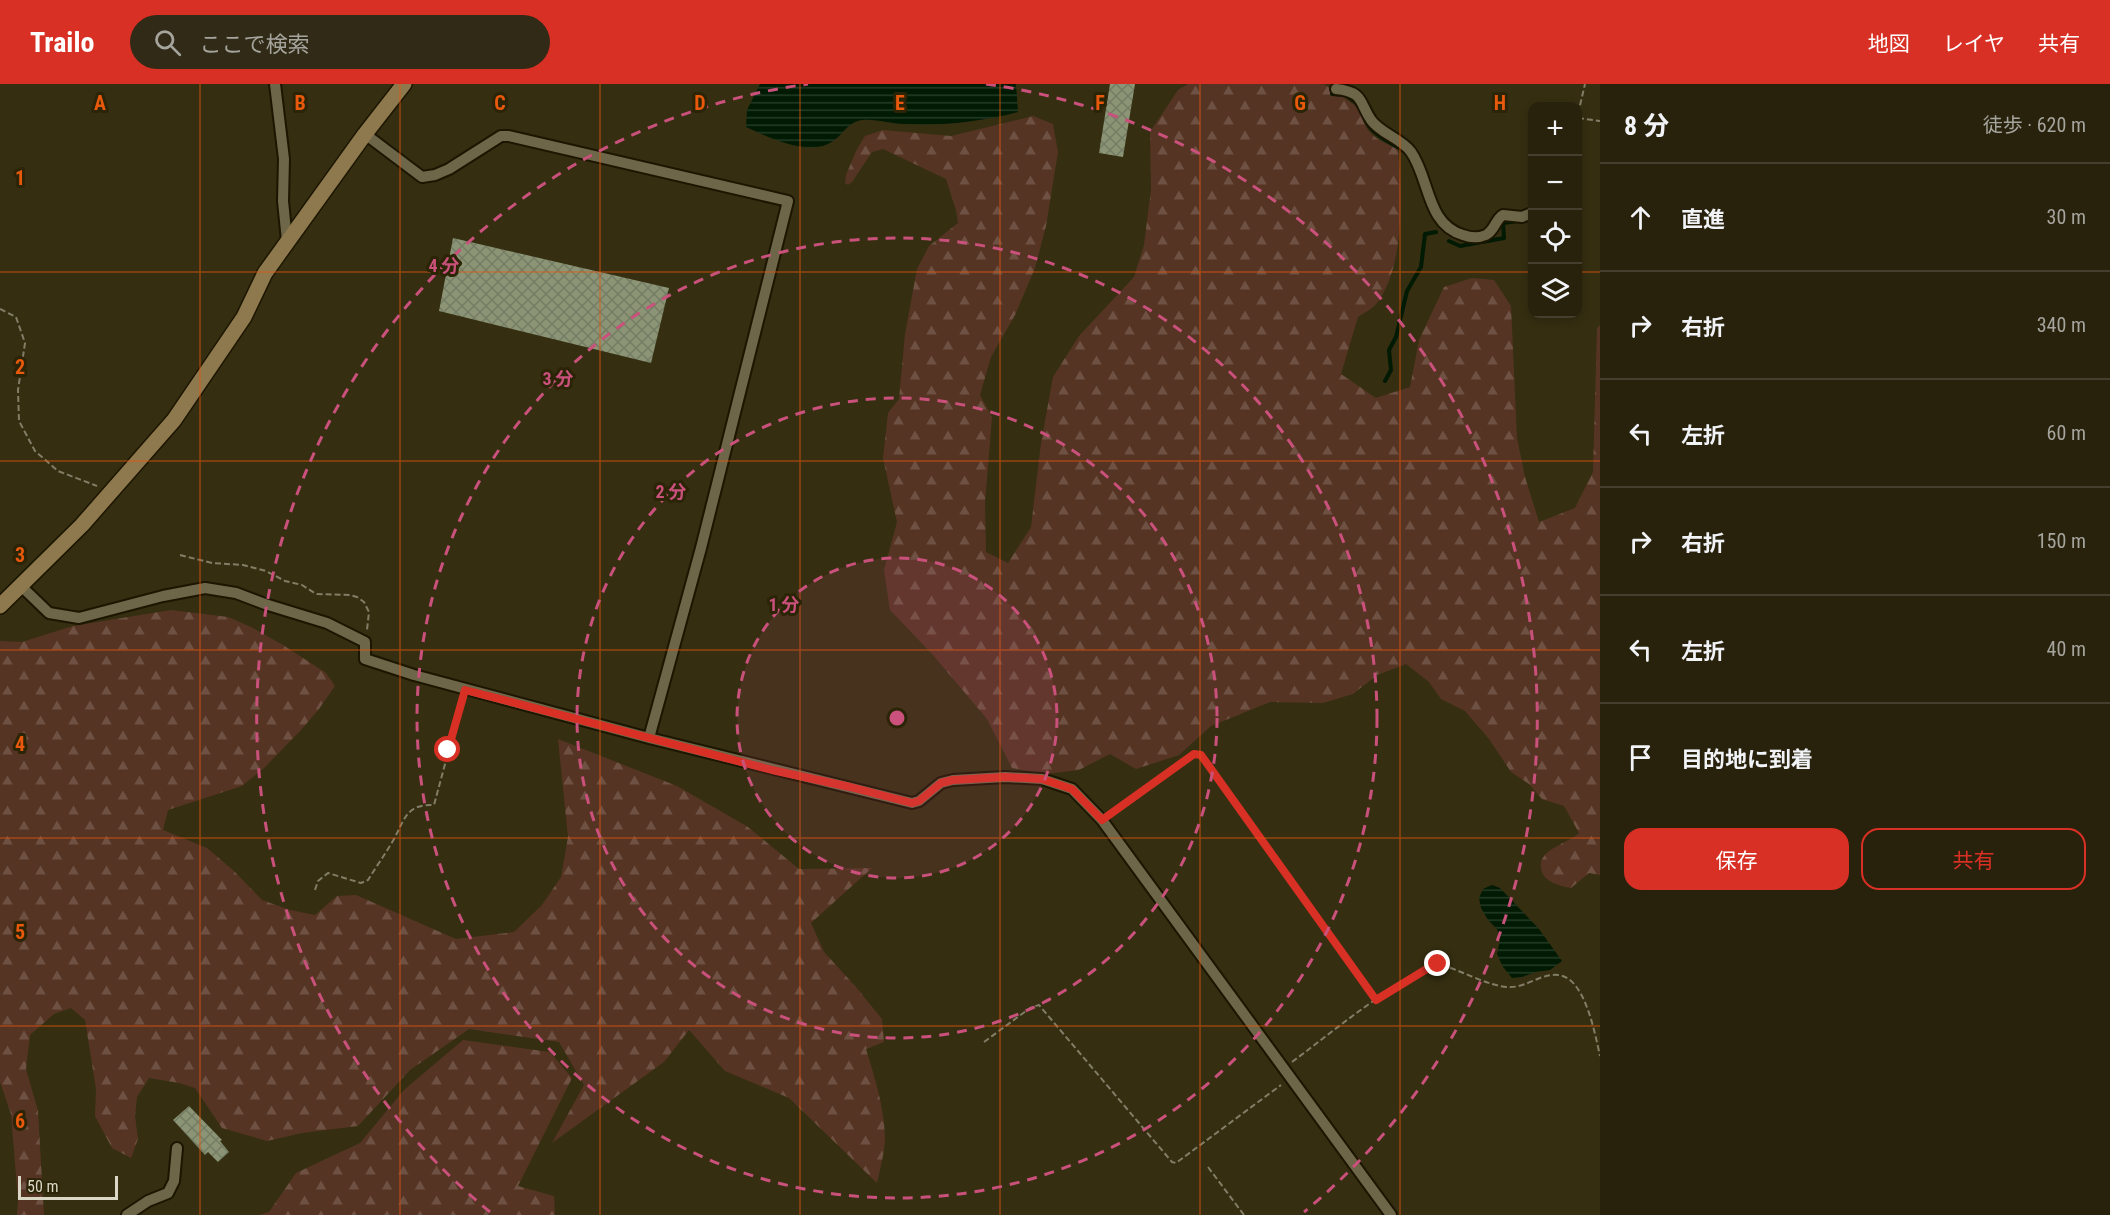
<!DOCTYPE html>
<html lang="ja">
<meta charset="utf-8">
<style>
body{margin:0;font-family:"Roboto Condensed","Noto Sans JP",sans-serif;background:#302a16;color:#f1f3f6}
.controls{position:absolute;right:18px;top:18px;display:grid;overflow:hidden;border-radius:12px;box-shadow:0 3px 9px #0003}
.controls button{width:54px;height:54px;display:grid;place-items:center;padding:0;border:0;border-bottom:2px solid #443f2e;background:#28220d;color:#f1f3f6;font:30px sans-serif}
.scale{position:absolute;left:18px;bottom:15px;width:100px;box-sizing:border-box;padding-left:6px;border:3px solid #dad7c6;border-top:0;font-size:16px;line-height:21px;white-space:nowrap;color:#dad7c6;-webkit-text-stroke:4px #2b2407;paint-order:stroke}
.stop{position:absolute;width:18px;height:18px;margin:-14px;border:4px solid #d93025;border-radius:50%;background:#fff}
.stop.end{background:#d93025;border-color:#fff;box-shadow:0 2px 6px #0008}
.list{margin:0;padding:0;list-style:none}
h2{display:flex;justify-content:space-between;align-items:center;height:78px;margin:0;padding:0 24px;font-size:26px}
h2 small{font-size:20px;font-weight:400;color:#a5a49d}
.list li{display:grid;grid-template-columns:39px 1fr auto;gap:18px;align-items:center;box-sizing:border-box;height:108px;padding:0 24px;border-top:2px solid #443f2e}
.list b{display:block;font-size:22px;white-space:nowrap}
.list em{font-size:20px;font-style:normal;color:#a5a49d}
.actions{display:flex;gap:12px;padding:18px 24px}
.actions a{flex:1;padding:14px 0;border:2px solid #d93025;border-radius:18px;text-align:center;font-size:21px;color:#d93025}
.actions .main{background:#d93025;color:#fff}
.icon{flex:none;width:33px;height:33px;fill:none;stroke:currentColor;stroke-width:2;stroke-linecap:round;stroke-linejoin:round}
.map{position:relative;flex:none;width:1600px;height:1131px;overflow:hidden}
header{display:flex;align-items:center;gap:36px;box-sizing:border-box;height:84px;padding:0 30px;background:#d93025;color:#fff}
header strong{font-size:28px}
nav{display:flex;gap:33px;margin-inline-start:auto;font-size:21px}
.search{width:420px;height:54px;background:#302a16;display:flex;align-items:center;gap:15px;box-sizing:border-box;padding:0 21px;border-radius:33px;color:#a5a49d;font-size:22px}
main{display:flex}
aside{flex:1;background:#28220d}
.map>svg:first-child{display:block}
.forest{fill:url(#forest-firs)}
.water{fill:url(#water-rules)}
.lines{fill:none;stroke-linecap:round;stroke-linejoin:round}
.stream{stroke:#001a03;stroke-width:4}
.building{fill:url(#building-cross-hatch)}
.street-casing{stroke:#1c1600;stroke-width:14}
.secondary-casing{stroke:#1c1600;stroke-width:18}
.path{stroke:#827d66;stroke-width:2;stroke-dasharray:6 3;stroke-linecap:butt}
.street{stroke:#6d6648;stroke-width:10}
.secondary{stroke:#8e784d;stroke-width:15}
.route{stroke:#d93025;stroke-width:8}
.grid{fill:none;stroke:#e8590c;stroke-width:1.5;stroke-opacity:0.55}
.ring{fill:none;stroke:#c9517b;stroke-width:3;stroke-dasharray:10 8}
.grid-label{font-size:20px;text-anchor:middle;font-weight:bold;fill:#e8590c;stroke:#2b2407;stroke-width:6;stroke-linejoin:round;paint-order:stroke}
.centre{fill:#c9517b;stroke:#2b2407;stroke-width:3}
.ring-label{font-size:18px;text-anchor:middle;font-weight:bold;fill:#c9517b;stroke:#2b2407;stroke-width:6;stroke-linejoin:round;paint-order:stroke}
</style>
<header>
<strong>Trailo</strong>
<div class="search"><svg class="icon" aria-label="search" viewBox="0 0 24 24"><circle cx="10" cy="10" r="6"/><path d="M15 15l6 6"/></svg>ここで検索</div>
<nav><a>地図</a><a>レイヤ</a><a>共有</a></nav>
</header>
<main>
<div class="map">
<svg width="1600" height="1131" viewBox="0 0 1600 1131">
<defs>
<pattern id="forest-firs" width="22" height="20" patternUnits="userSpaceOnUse" patternTransform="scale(1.5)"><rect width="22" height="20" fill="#563424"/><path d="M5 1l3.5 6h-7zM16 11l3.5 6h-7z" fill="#6e5142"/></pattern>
<pattern id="water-rules" width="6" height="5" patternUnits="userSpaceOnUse" patternTransform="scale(1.5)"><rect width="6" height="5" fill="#001a03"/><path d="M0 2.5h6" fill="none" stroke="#253b26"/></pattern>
<pattern id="building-cross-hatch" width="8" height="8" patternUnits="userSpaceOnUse" patternTransform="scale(1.5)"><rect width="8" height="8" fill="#8b9576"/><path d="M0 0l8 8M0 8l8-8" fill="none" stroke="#757c64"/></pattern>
</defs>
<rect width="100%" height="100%" fill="#352e11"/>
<path class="forest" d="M1188 0H1324L1360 25C1365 51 1376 55 1398 65 1402 110 1405 182 1377 219 1372 225 1364 229 1358 233L1341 290 1376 314 1410 303 1419 256 1444 203 1472 194 1494 196 1511 222 1517 354 1525 393 1539 438 1575 424 1593 388 1597 244 1600 241V791L1589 789 1571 804C1561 802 1546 799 1542 788 1534 766 1566 761 1579 749L1564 722 1542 715 1529 700 1511 688 1489 655 1465 627 1441 615 1429 598 1406 580 1377 591 1353 610 1323 619 1270 618 1211 642 1179 671 1136 685 1110 670 1079 686 1046 690 1012 684 987 635 933 571 890 526 884 486 897 438 883 374 888 329 899 315 905 250 917 185 929 162 958 139 956 126 946 95 883 65 872 68 852 98 848 101 845 99 846 91 856 67 865 52 883 46 951 52 1033 32 1053 40 1058 68 1046 142 1035 184 1015 231 991 273 980 311 992 333 985 419 986 468 1008 479 1031 443 1041 359 1053 293 1079 252 1134 193 1144 161 1151 106 1150 48 1178 6Z
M171 526 228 533 251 543 283 561 326 589 335 602 319 625 301 646 264 684 242 702 168 726 163 746 207 764 234 787 262 816 290 826 315 831 337 812 356 811 456 855 514 848 542 821 561 793 568 753 558 655 677 702 748 743 799 785 872 784 811 839 824 868 856 903 882 935 884 958 866 965C875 995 885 1025 885 1057 884 1071 880 1085 877 1099L789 1014 725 987 689 946 664 978 552 1059 584 1001 559 958 469 945 410 986 358 1042 302 1049 267 1057 222 1044 195 1004 179 999 149 994 137 1013 135 1032 138 1055 131 1074 112 1064 95 1032 96 1005 85 936 71 924 54 930 30 951 26 985 38 1027 44 1131H17L18 1116 11 1030 0 998V557L22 558 73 542Z
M463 956 550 968 572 994 518 1102 554 1112 555 1131H259L269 1128 296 1089 360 1059 404 1006Z"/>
<path class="water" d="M760 0H1016L1018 28C980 38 943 42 904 40 890 40 877 35 863 36 848 37 844 50 833 57 810 74 768 53 746 43L747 26Z
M1492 801 1500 804 1539 845 1562 877 1550 886 1536 888 1522 893 1512 894 1503 883 1497 870 1500 856 1497 845 1488 836 1481 824 1479 814 1483 805Z"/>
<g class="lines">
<path class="stream" d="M1332 10 1346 11 1358 20
M1365 35C1371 50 1390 58 1402 66
M1449 157 1460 162 1504 154 1503 139 1518 137
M1385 297 1391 286 1389 266 1396 253 1407 207 1421 183 1425 150 1436 148"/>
</g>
<path class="building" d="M1110 0H1135L1123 73 1099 69Z
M453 154 669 204 651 279 439 227Z
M189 1022 222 1056 220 1057 229 1068 218 1078 208 1068 205 1071 173 1036Z"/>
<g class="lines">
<g class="street-casing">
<path id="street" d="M275 0 284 75 283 117 287 157
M1336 5C1364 8 1359 18 1371 36 1381 50 1401 54 1411 68 1430 95 1426 140 1463 151 1471 154 1479 154 1486 151 1495 146 1495 136 1503 131L1522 133 1532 129
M365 50 422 93 435 91 449 85 501 52H509L788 117 701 464 649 654
M21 502 49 529 79 534 163 512 205 504 236 509 265 520 327 539 365 558V575L414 591 649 654 912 719 919 717 941 699 953 696 1005 693 1042 695 1072 705 1102 736 1391 1131
M127 1131 148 1117 168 1109 174 1097 177 1064"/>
</g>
<g class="secondary-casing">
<path id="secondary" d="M0 522 82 441 174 336 244 233 265 189 365 50 404 0"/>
</g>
<path class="path" d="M1578 30 1585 0
M1578 34 1600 37
M0 225 16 233 25 259 18 306 19 337 35 367 58 387 97 402
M180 471 212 479 243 481 266 487 285 497 302 501 316 510 350 511 357 513 364 518 369 528 367 546
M1113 728 1194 670 1201 671 1375 916
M315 806 318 797 328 789 361 799 368 796C376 783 386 769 394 755 405 735 406 720 434 721L462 617
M984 958 1030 924 1039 921 1172 1078 1176 1079 1281 1001
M1292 978C1339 943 1385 903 1438 880 1459 885 1489 903 1509 903 1526 904 1541 889 1558 891 1585 893 1595 950 1600 972
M1208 1083 1244 1131"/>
<use href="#street" class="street"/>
<use href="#secondary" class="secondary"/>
</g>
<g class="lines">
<path class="route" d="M448 666 465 606 772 686 850 703 912 719 919 717 941 699 953 696 1005 693 1042 695 1072 705 1102 736 1194 670 1201 671 1376 916 1425 886 1438 880"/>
</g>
<path class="grid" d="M200 0V1131M400 0V1131M600 0V1131M800 0V1131M1000 0V1131M1200 0V1131M1400 0V1131M0 188H1532M1578 188H1600M0 377H1600M0 566H1600M0 754H1600M0 942H1600"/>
<circle cx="897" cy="634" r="160" fill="#c9517b" fill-opacity=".12"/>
<g class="ring">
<circle cx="897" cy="634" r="160"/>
<circle cx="897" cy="634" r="320"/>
<circle cx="897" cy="634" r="480"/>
<path d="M490 1128A640 640 0 0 1 808 0M986 0A640 640 0 0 1 1304 1128"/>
</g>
<g class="grid-label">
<text x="100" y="26">A</text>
<text x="300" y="26">B</text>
<text x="500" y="26">C</text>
<text x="700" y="26">D</text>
<text x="900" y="26">E</text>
<text x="1100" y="26">F</text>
<text x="1300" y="26">G</text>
<text x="1500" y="26">H</text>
<text x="20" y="101">1</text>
<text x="20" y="290">2</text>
<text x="20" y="478">3</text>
<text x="20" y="667">4</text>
<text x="20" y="855">5</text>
<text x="20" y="1044">6</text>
</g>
<circle cx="897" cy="634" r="9" class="centre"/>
<g class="ring-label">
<text x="444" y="188">4 分</text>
<text x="558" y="301">3 分</text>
<text x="671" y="414">2 分</text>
<text x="784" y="527">1 分</text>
</g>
</svg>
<div class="controls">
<button>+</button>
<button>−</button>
<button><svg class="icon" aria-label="locate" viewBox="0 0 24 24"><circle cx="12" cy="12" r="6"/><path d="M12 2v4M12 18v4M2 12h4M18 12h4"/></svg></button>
<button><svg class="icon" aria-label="layers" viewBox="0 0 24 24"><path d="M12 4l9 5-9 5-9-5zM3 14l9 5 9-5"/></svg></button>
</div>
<div class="scale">50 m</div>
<div class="stop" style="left:448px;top:666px"></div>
<div class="stop end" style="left:1438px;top:880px"></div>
</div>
<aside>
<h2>8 分<small>徒歩 · 620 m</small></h2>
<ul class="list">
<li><svg class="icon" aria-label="ahead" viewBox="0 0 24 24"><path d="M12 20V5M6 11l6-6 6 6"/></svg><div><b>直進</b></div><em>30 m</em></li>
<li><svg class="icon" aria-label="right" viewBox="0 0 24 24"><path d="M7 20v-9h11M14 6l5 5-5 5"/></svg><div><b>右折</b></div><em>340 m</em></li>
<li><svg class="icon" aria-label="left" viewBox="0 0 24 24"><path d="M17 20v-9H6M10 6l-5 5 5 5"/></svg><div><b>左折</b></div><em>60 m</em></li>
<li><svg class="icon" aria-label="right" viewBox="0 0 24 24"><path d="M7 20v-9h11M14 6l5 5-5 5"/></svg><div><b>右折</b></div><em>150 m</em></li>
<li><svg class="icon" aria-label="left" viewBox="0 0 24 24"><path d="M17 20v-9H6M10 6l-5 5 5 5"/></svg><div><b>左折</b></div><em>40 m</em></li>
<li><svg class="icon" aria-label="arrive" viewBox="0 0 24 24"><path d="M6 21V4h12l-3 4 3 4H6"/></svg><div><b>目的地に到着</b></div></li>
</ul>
<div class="actions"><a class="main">保存</a><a>共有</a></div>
</aside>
</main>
